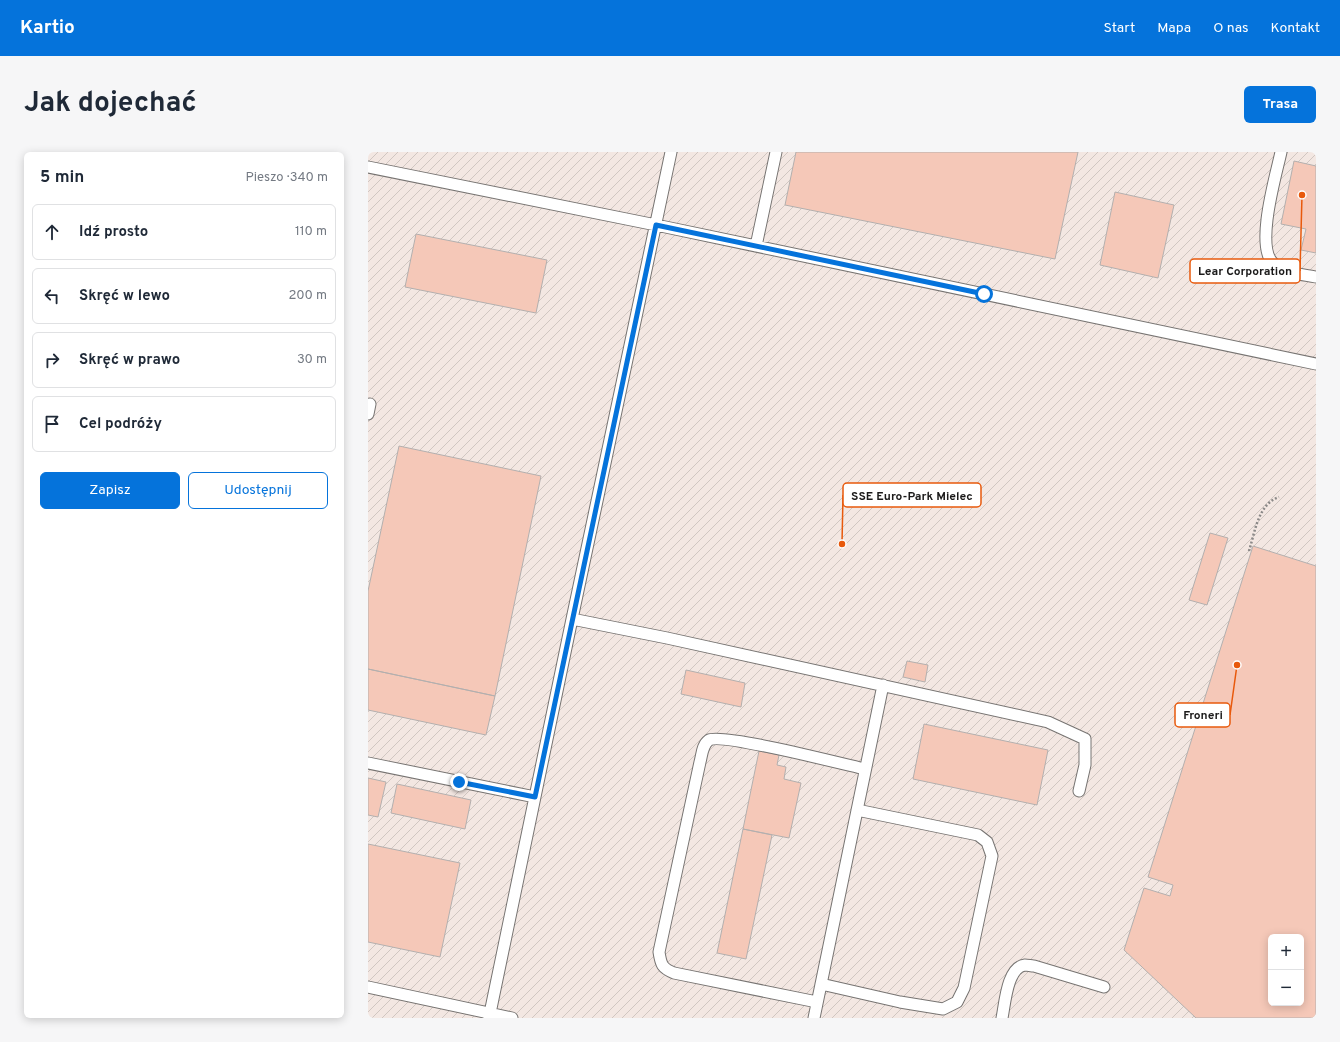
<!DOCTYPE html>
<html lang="pl">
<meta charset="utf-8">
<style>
body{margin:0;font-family:Overpass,sans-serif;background:#f6f6f7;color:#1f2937}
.controls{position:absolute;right:12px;bottom:12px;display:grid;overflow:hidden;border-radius:6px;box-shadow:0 2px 10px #0003}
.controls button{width:36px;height:36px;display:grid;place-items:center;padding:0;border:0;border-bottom:1px solid #e0e1e3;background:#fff;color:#1f2937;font:20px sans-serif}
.stop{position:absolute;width:12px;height:12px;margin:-9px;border:3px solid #0573db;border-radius:50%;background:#fff}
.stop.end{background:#0573db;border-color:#fff;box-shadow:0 1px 4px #0008}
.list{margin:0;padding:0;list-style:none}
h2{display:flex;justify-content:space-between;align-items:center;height:52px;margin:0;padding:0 16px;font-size:17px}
h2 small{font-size:13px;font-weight:400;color:#747a83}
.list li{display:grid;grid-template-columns:26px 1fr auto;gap:12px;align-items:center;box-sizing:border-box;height:56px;margin:0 8px 8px;padding:0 8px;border:1px solid #e0e1e3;border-radius:6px}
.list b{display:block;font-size:15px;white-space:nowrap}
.list em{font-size:13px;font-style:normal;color:#747a83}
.actions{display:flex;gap:8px;padding:12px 16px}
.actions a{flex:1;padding:9px 0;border:1px solid #0573db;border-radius:6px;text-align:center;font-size:14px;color:#0573db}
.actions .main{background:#0573db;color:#fff}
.icon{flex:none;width:22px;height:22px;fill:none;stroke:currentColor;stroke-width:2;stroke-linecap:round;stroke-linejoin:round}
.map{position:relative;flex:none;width:948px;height:866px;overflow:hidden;border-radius:6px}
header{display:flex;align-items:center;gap:24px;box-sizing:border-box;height:56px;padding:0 20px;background:#0573db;color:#fff}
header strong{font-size:19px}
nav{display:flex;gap:22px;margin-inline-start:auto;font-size:14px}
.intro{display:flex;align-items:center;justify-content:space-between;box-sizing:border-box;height:96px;padding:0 24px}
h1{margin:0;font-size:28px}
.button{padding:10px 18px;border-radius:6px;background:#0573db;color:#fff;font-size:14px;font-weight:700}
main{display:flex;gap:24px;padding:0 24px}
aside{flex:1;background:#fff;border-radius:6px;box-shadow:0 2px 10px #0003}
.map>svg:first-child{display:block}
.industrial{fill:url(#industrial-furrows);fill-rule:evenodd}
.building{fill:#f5c8b8;stroke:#b3afae;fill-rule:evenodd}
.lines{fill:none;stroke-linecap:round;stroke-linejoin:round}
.lane-casing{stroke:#777472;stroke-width:13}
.path{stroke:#8b8988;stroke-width:2.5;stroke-dasharray:2 2;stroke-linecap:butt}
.lane{stroke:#fff;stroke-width:11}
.route{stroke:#0573db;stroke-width:5}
.leader{fill:none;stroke:#e8590c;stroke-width:1.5}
.callout-dot{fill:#e8590c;stroke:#fff;stroke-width:1.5}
.callout{fill:#fff;stroke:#e8590c;stroke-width:1.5}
.callout-label{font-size:12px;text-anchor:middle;font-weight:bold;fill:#1b1a1a}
</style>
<header>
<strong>Kartio</strong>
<nav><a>Start</a><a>Mapa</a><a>O nas</a><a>Kontakt</a></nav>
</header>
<div class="intro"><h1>Jak dojechać</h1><a class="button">Trasa</a></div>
<main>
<aside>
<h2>5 min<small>Pieszo · 340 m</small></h2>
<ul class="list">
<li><svg class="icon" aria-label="ahead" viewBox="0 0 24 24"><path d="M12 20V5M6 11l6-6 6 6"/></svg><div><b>Idź prosto</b></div><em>110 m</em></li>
<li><svg class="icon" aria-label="left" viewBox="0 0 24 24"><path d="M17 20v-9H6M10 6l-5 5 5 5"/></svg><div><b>Skręć w lewo</b></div><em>200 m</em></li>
<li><svg class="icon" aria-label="right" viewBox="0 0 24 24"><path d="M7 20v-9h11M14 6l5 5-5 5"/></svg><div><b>Skręć w prawo</b></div><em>30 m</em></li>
<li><svg class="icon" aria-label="arrive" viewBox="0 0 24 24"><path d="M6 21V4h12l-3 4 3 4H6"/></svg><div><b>Cel podróży</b></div></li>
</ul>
<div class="actions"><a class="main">Zapisz</a><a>Udostępnij</a></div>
</aside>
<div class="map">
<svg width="948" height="866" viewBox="0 0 948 866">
<defs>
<pattern id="industrial-furrows" width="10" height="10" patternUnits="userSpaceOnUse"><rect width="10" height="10" fill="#f3e7e2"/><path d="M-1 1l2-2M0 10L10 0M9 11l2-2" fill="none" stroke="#d0c6c1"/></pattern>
</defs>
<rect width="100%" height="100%" fill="#f8f4f2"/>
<path class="industrial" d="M0 0H948V866H0ZM903 785H933V851H903Z"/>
<path class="building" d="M428 0H710L687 107 417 53Z
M926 9 948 14V101L933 98 938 77 913 72Z
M747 40 806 53 790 126 732 113Z
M48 82 179 108 168 161 37 135Z
M31 294 173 324 127 544 0 517V439Z
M842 381 860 386 839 453 821 448Z
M885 394 948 414V866H828L756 798 776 736 802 744 805 733 780 725ZM903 785H933V851H903Z
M539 509 560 513 557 530 535 525Z
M0 517 127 544 118 583 0 558Z
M318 518 377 531 373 555 313 542Z
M556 572 680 598 669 653 545 627Z
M391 599 411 603 409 613 418 615 416 627 433 631 421 686 375 677Z
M0 626 18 630 10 665 0 663Z
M29 632 103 648 97 677 23 661Z
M375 677 404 683 378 807 349 801Z
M0 692 92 711 72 805 0 790Z"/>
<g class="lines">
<g class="lane-casing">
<path id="lane" d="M913 0C908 23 887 94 905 111 917 122 933 122 948 125
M0 15 288 73 948 212
M388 94 408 0
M0 262 2 252
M204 467 299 486 680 570 717 587V613L711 639
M0 611 167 645
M453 832 532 850 575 857 589 850 596 836 624 704 619 690 610 683 489 658
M0 835 144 866
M449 850 306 821C294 816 293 813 291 800L332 610C334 603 334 593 341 588 354 581 475 612 497 617
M121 866 204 467 303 0
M446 866 515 533
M634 866C637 852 639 815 657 813 660 813 663 814 666 814L736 835"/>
</g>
<path class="path" d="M881 399C887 380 890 352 911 345"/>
<use href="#lane" class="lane"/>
</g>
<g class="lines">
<path class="route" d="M91 630 167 645 288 73 616 142"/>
</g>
<path class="leader" d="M934 43L932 119M474 392L475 343M869 513L862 563"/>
<g class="callout-dot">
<circle cx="934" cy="43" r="4"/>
<circle cx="474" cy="392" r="4"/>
<circle cx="869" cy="513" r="4"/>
</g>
<g class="callout">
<rect x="822" y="107" width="110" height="24" rx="4"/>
<rect x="475" y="331" width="138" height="24" rx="4"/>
<rect x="807" y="551" width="55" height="24" rx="4"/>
</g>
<g class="callout-label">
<text x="877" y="123">Lear Corporation</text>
<text x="544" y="348">SSE Euro-Park Mielec</text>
<text x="835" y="567">Froneri</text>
</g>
</svg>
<div class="controls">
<button>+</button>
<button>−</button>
</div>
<div class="stop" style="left:616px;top:142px"></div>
<div class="stop end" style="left:91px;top:630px"></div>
</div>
</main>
